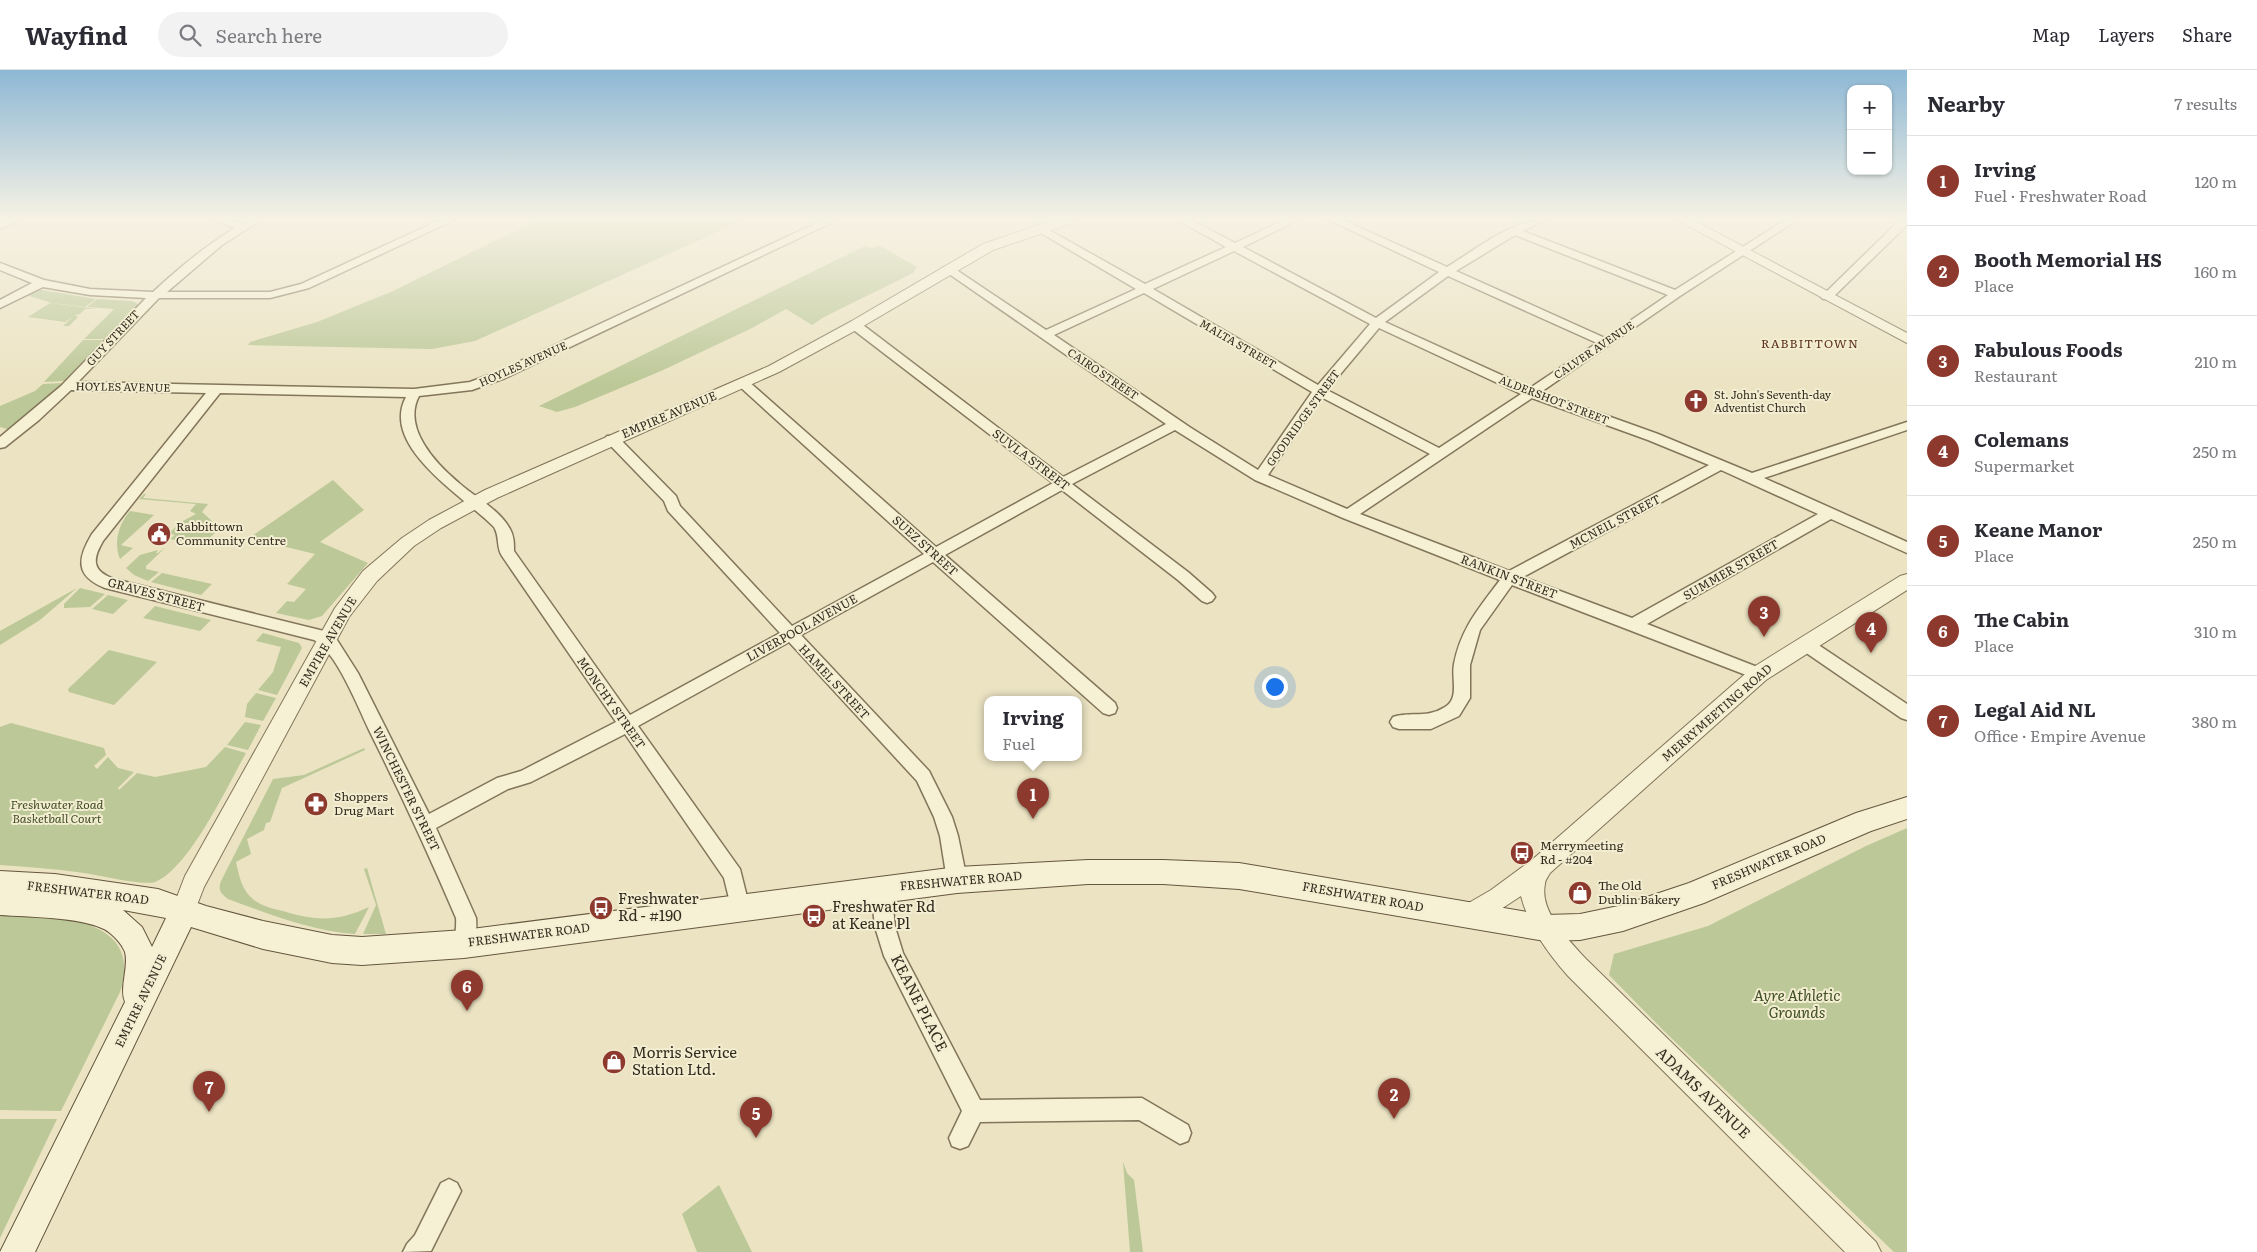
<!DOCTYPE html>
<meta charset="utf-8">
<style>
body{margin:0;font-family:Literata,serif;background:#f2f2f3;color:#2b2b33}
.controls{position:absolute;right:15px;top:15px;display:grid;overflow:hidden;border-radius:10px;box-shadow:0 1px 4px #0004}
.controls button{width:45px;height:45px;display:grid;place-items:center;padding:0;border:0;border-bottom:1px solid #e1e1e2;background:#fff;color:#2b2b33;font:25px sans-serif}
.you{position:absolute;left:1274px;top:616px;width:18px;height:18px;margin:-12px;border:4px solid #fff;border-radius:50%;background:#1a73e8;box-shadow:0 0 0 8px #1a73e833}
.badge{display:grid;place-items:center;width:32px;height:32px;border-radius:50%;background:#8e392e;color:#fff;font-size:16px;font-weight:700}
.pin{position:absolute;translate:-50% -41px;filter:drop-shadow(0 1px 2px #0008)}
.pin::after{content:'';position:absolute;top:26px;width:18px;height:15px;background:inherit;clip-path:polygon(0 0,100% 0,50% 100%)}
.popup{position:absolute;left:984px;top:626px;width:98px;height:65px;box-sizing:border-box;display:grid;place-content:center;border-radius:10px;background:#fff;filter:drop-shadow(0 1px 4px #0005);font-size:16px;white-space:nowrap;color:#7c7c81}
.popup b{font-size:19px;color:#2b2b33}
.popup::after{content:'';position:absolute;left:50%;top:100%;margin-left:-10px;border:10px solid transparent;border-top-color:#fff}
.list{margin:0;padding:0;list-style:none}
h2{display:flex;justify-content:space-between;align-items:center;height:65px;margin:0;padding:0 20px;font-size:21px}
h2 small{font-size:16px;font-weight:400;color:#7c7c81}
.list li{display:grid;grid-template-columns:32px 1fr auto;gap:15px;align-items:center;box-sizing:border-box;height:90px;padding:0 20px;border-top:1px solid #e1e1e2}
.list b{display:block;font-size:19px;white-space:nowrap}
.list p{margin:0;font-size:16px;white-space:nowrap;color:#7c7c81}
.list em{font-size:16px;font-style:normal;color:#7c7c81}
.icon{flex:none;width:28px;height:28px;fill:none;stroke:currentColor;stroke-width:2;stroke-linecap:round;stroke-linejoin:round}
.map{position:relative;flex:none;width:1907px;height:1182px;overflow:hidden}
header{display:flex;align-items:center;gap:30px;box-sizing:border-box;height:70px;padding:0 25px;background:#fff;border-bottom:1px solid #e1e1e2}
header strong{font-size:24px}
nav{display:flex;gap:28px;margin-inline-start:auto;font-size:18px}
.search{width:350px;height:45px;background:#f2f2f3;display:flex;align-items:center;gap:12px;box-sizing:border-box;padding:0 18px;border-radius:28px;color:#7c7c81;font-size:19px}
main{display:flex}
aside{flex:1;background:#fff}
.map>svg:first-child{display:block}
.green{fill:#bcc897}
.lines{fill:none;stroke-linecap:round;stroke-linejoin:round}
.minor-casing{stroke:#83755a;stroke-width:3}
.tertiary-casing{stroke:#83755a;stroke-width:2}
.secondary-casing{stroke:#65563e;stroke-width:2}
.minor{fill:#f6f0d4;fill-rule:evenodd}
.tertiary{fill:#f6f0d4;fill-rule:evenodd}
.secondary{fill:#f6f0d4;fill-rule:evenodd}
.labels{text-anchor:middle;stroke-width:4;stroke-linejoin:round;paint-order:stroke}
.far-street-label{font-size:11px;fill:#342b1e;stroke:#f3edd1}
.far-poi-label{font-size:11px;fill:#342b1e;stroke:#f3edd1;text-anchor:start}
.far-quarter-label{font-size:12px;letter-spacing:1px;fill:#5e3420;stroke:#f3edd1}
.street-label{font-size:12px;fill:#342b1e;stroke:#f3edd1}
.poi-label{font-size:12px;fill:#342b1e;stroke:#f3edd1;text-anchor:start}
.park-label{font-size:12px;font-style:italic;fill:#404f25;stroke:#f3edd1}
.near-poi-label{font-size:15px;fill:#342b1e;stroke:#f3edd1;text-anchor:start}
.near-park-label{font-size:15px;font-style:italic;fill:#404f25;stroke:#f3edd1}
.near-street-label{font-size:15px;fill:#342b1e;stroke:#f3edd1}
</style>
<header>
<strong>Wayfind</strong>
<div class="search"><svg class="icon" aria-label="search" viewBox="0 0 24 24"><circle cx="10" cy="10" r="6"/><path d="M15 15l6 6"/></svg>Search here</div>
<nav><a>Map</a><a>Layers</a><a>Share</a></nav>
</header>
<main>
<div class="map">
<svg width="1907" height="1182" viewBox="0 0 1907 1182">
<rect width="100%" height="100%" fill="#ebe3c2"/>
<path class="green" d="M537 150H744L475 271 432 279 248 275 250 272 317 252 393 221Z
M879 175 917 197 913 203 824 247 812 255 786 239 752 258 661 301 575 337 557 342 539 336 865 176 873 178Z
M36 219 96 229 85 237 52 233 26 225Z
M97 229 132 231 138 234 105 269H84L114 239 87 237Z
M50 233 96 239H85L80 244 75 245 78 247 69 256H63L72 247 65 252 28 247Z
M83 270H104L64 311 44 312Z
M62 313 10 360 0 357V336L35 321 43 314Z
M333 410 364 440 320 472 368 493 322 546 309 550 276 543 287 531 294 532 306 519 287 514 315 484 249 468Z
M144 424H146L143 428 208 434 202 442 223 461 218 460 202 475 170 469 175 465 169 463 183 451 196 444 190 441 196 434 139 429Z
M130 441 154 445 121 475 133 478 120 489C113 472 119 454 130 441Z
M166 477 146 496V499L159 502 148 511 134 505 126 498 140 485 158 480 156 483H158Z
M162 503 212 514 201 525 151 512Z
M77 518 40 550 0 575V561Z
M80 518 105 524 90 537 64 538V534Z
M108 525 128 530 113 544 92 539Z
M155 536 211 550 200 561 143 548Z
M263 563 299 573 302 578 277 625 258 620 273 602 281 577 256 571Z
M109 580 157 592 114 635 69 622 68 619Z
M256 623 276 628 263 651 245 647 247 634Z
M245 652 261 655 248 680 227 675Z
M11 653 104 678 106 685 94 696 97 699 108 687 118 698 134 702 118 718 119 720 137 703 155 707 206 697 225 677 246 683C228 715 189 799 155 812 143 816 99 805 84 803 56 799 28 797 0 795V657Z
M364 678 365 680 282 718 270 752 266 753 264 760 247 769 251 784 236 792C239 806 242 821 254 830 262 836 273 839 283 841 316 851 337 852 369 837L355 864C311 861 269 844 228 829 220 823 218 820 221 811L273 709 304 705Z
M1907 758V1182H1894L1665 962 1609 905 1614 884 1708 856 1866 776Z
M367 798 386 864H363L376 835 364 799Z
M0 842C49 847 146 844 120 922L61 1041 0 1040Z
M0 1049H57L0 1168Z
M1123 1092 1127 1103 1134 1110 1143 1182H1130Z
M719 1115 752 1182H697L682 1144Z"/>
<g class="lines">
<g class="minor-casing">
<path id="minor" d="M214 150H231L243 154 248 150H261L222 175 167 222H270L301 214 440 150H454L309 218 270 228H159L78 312 414 319 470 312 497 302 823 150H837L505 308 472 320 419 326C402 358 436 394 459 413 476 428 499 439 510 459 514 466 514 473 514 481L630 645 780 563 668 441 664 431 607 372 605 369 607 366H617L676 426 680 436 792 556 924 484 739 316 737 313 739 310H747L936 477 1053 413 851 258 849 255 851 252H859L1063 407 1166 354 942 199 944 197H952L1046 260 1136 219 1036 160V156L1040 155 1145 214 1226 177 1178 150H1191L1235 173 1284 150H1298L1243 177 1376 248 1439 202 1329 150H1343L1447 197C1475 180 1512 150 1544 150L1523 161 1675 220 1785 150H1797L1680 226 1541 322 1658 364 1752 403 1907 352V360L1764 408 1907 472V483L1831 449 1647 554 1765 600 1767 604 1765 608 1759 610 1512 515 1480 560 1470 595V628L1459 646 1431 659H1399L1393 657 1390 652 1393 647C1412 641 1426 649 1445 637 1460 628 1451 608 1454 594 1461 558 1479 538 1500 510L1343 448 1255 410 1175 360 1072 414 1188 502 1212 523 1215 527 1212 531 1207 533 1202 531 1178 510 1062 420 945 485 1115 633 1117 638 1115 643 1109 645 1103 643 933 492 801 565 929 701 952 747 958 766 967 810 964 816 957 819 950 816 947 810 940 766 934 747 917 711 789 572 638 656 740 799 750 839 747 845 740 848 733 845 724 808 625 664 531 712 508 719 436 758 476 848C477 860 476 869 471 881L464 883 457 881C453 871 457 859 456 848 429 785 400 722 369 660 358 637 336 581 314 570L105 518C75 506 77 489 92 464L206 323 71 320 39 350 5 377 0 378V367L61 316 146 228 90 225 43 217 0 238V230L32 213 0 200V193L44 210 90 219 153 222C179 198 205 176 235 158ZM1515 165 1668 225 1605 268 1456 201ZM1234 181 1370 254 1318 315 1153 219ZM1448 206 1597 273 1530 318 1385 252ZM1144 223 1312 322 1258 400 1191 358 1054 265ZM1379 258 1521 324 1439 378 1327 320ZM220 323 406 327C379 377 466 428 494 457 500 467 496 477 502 486L616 652 521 701 497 708 429 744 358 603 337 570 328 562 114 509C92 501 92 490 103 471ZM1321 327 1430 384 1347 439 1268 405ZM1532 328 1648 370 1709 395 1509 501 1360 444ZM1721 400 1818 444 1632 548 1523 507Z
M1900 150H1907V155L1831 229H1823L1821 227 1823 225Z
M1805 568 1811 570 1907 634V650L1901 648 1799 578 1797 574 1799 570Z
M881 810 888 813 891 819 895 857 903 883 980 1030 1142 1028 1188 1055 1191 1063 1188 1071 1180 1074 1139 1050 980 1052 968 1076 960 1079 952 1076 949 1068 962 1041 884 886 875 857 871 819 874 813Z
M449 1109 457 1113 461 1121 431 1181 403 1182 407 1174 415 1165 441 1113Z"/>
</g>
<g class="tertiary-casing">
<path id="tertiary" d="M1053 150H1073L1072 153 993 180 860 258 779 302 497 428 441 458 414 476 377 511 349 547 204 817 192 848 184 851 176 848 172 840 185 806 335 538 363 501 402 468 429 450 485 420 769 296 850 252 983 174Z
M1677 150H1693L1907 263V273Z
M1907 504V520L1766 610 1550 803C1548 807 1545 810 1545 814 1539 842 1569 870 1586 889L1876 1172 1881 1182H1845L1568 906C1547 882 1529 857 1521 826L1478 854 1469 857 1460 854 1457 846 1460 838 1491 820 1533 789 1752 598 1900 506Z"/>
</g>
<g class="secondary-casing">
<path id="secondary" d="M0 150H18L15 153 0 159Z
M1907 727V749L1871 761 1704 833 1623 861 1580 870 1545 871 1239 819 1163 814H1088L957 823 464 888 362 895 332 893 263 879 191 857 35 1182H0L125 932C119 917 129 898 125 882 122 874 112 863 104 859 80 847 28 847 0 845V801L55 804 158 819 206 836 263 851 332 865 362 867 464 860 957 797 1088 790H1163L1239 793 1545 845 1580 844 1623 835 1689 813 1856 743ZM123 840 166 848 152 877 142 857Z"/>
</g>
<use href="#minor" class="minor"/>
<use href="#tertiary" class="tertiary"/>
<use href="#secondary" class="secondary"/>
</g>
<linearGradient id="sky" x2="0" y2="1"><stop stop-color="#8db8d5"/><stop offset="0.47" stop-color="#f6f2e4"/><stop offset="1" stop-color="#f6f2e4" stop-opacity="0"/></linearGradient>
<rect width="1907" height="316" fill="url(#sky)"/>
<defs>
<g id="church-disc" transform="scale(1.25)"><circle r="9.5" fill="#8e392e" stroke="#f3edd1"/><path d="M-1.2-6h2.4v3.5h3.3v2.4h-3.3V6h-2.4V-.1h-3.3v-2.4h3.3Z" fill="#fff"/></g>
<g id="civic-disc" transform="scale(1.25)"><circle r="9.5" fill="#8e392e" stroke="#f3edd1"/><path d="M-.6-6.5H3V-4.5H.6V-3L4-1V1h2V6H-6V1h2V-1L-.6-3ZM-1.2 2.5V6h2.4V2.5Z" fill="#fff"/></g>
<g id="pharmacy-disc" transform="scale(1.25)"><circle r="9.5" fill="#8e392e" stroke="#f3edd1"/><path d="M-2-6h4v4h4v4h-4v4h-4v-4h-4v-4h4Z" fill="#fff"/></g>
<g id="bus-disc" transform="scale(1.25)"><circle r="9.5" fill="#8e392e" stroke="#f3edd1"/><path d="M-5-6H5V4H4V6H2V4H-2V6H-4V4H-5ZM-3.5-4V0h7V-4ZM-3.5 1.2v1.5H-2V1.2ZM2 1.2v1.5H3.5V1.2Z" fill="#fff"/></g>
<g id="shop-disc" transform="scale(1.25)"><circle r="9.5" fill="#8e392e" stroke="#f3edd1"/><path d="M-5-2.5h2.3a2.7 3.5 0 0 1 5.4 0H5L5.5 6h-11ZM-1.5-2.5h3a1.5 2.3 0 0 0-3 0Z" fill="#fff"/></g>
</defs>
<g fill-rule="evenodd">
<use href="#church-disc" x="1696" y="331"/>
<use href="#civic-disc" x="159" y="464"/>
<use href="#pharmacy-disc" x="316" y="734"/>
<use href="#bus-disc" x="1522" y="783"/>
<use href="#shop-disc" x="1580" y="823"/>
<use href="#bus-disc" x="601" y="838"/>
<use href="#bus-disc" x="814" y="846"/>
<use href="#shop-disc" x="614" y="992"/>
</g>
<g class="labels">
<g class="far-street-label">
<text transform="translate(113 268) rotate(-47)" y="4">GUY STREET</text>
<text transform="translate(1238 274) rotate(30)" y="4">MALTA STREET</text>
<text transform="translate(1594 280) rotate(-34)" y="4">CALVER AVENUE</text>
<text transform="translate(523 294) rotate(-24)" y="4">HOYLES AVENUE</text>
<text transform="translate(1103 304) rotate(34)" y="4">CAIRO STREET</text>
<text transform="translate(123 317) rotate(1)" y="4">HOYLES AVENUE</text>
<text transform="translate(1554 330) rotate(21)" y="4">ALDERSHOT STREET</text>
<text transform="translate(1303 348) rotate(-54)" y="4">GOODRIDGE STREET</text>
</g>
<g class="far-poi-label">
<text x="1714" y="329">St. John's Seventh-day<tspan x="1714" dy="13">Adventist Church</tspan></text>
</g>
<g class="far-quarter-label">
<text x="1810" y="278">RABBITTOWN</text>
</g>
<g class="street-label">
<text transform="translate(669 345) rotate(-23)" y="4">EMPIRE AVENUE</text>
<text transform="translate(1031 390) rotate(37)" y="4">SUVLA STREET</text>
<text transform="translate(1615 452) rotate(-28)" y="4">MCNEIL STREET</text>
<text transform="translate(925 476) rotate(42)" y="4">SUEZ STREET</text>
<text transform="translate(1731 500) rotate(-30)" y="4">SUMMER STREET</text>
<text transform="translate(1509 507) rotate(21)" y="4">RANKIN STREET</text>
<text transform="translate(156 525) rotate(15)" y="4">GRAVES STREET</text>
<text transform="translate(802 558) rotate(-29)" y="4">LIVERPOOL AVENUE</text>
<text transform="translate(328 572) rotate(-60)" y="4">EMPIRE AVENUE</text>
<text transform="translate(834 612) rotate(47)" y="4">HAMEL STREET</text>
<text transform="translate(611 633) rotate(55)" y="4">MONCHY STREET</text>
<text transform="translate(1717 643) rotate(-41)" y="4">MERRYMEETING ROAD</text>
<text transform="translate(406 719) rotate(64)" y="4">WINCHESTER STREET</text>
<text transform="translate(1769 792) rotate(-23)" y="4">FRESHWATER ROAD</text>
<text transform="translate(961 811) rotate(-5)" y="4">FRESHWATER ROAD</text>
<text transform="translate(88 823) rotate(7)" y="4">FRESHWATER ROAD</text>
<text transform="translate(1363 827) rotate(10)" y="4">FRESHWATER ROAD</text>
<text transform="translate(529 865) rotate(-7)" y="4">FRESHWATER ROAD</text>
<text transform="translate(141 931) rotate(-64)" y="4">EMPIRE AVENUE</text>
</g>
<g class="poi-label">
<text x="176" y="461">Rabbittown<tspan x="176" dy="14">Community Centre</tspan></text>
<text x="334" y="731">Shoppers<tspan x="334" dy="14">Drug Mart</tspan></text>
<text x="1540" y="780">Merrymeeting<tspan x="1540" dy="14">Rd - #204</tspan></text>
<text x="1598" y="820">The Old<tspan x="1598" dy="14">Dublin Bakery</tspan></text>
</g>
<g class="park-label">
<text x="57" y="739">Freshwater Road<tspan x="57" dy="14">Basketball Court</tspan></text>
</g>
<g class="near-poi-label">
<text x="618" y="834">Freshwater<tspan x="618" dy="17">Rd - #190</tspan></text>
<text x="832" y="842">Freshwater Rd<tspan x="832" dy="17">at Keane Pl</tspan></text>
<text x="632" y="988">Morris Service<tspan x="632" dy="17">Station Ltd.</tspan></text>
</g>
<g class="near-park-label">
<text x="1797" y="931">Ayre Athletic<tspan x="1797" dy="17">Grounds</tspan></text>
</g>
<g class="near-street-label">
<text transform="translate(919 933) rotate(63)" y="5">KEANE PLACE</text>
<text transform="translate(1703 1023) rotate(44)" y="5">ADAMS AVENUE</text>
</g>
</g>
</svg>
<div class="controls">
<button>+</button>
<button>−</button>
</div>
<div class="you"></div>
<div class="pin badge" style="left:1033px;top:749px">1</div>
<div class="popup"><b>Irving</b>Fuel</div>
<div class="pin badge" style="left:1394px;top:1049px">2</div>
<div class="pin badge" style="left:1764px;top:567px">3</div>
<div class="pin badge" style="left:1871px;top:583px">4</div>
<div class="pin badge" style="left:756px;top:1068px">5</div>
<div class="pin badge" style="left:467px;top:941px">6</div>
<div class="pin badge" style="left:209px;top:1042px">7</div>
</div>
<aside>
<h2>Nearby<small>7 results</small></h2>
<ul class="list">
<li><span class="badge">1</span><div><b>Irving</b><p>Fuel · Freshwater Road</p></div><em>120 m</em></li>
<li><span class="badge">2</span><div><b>Booth Memorial HS</b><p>Place</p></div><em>160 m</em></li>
<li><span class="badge">3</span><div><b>Fabulous Foods</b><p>Restaurant</p></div><em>210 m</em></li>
<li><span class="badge">4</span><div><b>Colemans</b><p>Supermarket</p></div><em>250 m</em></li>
<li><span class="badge">5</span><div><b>Keane Manor</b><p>Place</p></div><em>250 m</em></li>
<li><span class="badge">6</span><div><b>The Cabin</b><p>Place</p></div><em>310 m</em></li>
<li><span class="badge">7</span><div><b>Legal Aid NL</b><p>Office · Empire Avenue</p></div><em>380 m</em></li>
</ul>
</aside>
</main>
